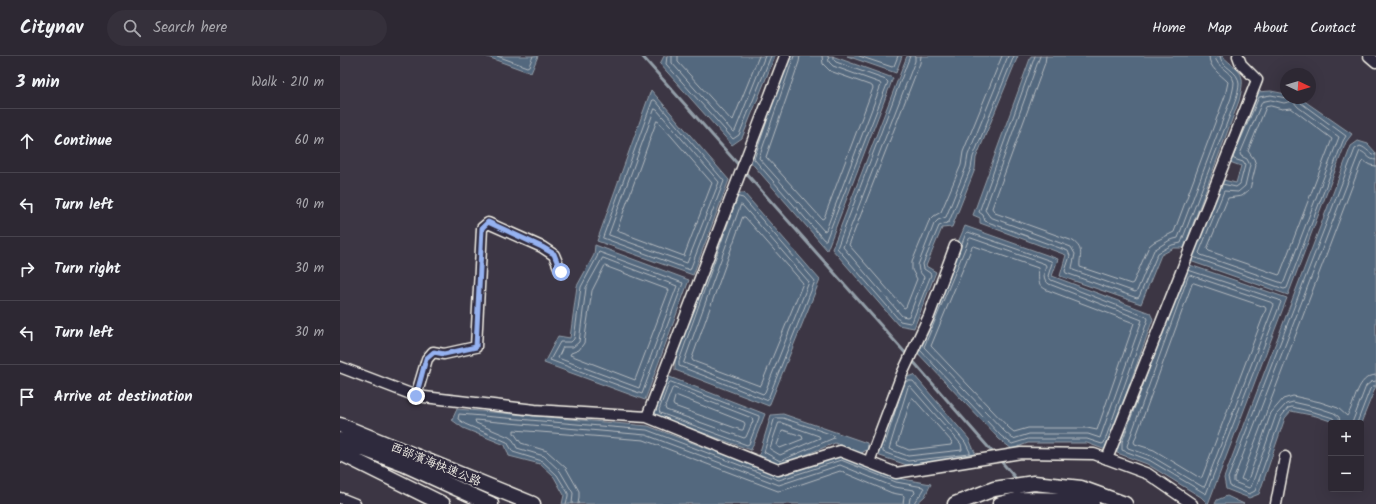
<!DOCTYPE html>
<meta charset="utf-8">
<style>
body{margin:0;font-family:Kalam,"LXGW WenKai TC",sans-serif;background:#35303b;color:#f1f3f6}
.controls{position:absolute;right:12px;bottom:12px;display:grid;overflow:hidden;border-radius:4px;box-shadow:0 4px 16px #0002}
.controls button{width:36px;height:36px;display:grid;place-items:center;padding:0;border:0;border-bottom:1px solid #48444e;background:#2d2833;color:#f1f3f6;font:20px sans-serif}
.compass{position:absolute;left:940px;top:12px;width:36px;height:36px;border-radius:50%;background:#2d2833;box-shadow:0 4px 16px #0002;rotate:94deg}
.stop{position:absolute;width:12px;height:12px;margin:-9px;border:3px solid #95b2f1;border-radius:50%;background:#fff}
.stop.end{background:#95b2f1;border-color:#fff;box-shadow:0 1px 4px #0008}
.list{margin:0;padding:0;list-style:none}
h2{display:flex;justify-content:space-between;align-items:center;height:52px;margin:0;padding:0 16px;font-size:17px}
h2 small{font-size:13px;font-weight:400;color:#a7a6ac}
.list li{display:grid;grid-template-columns:26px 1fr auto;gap:12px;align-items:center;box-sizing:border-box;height:64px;padding:0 16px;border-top:1px solid #48444e}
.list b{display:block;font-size:15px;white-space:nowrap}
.list em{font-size:13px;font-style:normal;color:#a7a6ac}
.icon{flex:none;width:22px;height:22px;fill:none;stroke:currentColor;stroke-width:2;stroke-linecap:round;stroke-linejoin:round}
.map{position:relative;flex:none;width:1036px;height:448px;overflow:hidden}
header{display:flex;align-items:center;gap:24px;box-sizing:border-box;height:56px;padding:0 20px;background:#2d2833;border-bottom:1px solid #48444e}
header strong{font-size:19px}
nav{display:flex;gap:22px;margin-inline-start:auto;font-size:14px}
.search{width:280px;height:36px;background:#35303b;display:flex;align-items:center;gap:10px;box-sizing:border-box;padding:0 14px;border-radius:22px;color:#a7a6ac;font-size:15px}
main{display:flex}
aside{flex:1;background:#2d2833}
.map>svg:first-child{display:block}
.water{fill:#53677e;stroke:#939ea8}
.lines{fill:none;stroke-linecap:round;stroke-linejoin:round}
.shore{stroke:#b4babe;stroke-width:1}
.stream{stroke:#939ea8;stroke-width:3}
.minor-casing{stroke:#f4f1e8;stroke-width:13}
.highway-casing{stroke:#f4f1e8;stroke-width:17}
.minor{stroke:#2f2a3d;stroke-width:10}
.highway{stroke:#2f2a3d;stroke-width:14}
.route{stroke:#95b2f1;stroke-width:5}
.labels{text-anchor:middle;stroke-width:4;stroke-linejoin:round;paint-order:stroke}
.street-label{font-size:12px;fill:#f4f1e8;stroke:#2f2a3d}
</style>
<header>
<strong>Citynav</strong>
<div class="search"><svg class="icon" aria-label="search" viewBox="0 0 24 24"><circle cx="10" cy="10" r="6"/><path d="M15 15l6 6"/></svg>Search here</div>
<nav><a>Home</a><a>Map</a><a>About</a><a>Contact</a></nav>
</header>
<main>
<aside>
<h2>3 min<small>Walk · 210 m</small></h2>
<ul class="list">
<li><svg class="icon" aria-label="ahead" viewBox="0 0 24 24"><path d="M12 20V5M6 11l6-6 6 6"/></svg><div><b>Continue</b></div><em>60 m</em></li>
<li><svg class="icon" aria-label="left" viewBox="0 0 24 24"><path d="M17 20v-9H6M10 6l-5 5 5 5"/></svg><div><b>Turn left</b></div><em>90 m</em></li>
<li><svg class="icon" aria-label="right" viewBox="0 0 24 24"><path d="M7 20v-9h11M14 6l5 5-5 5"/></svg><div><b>Turn right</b></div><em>30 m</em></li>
<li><svg class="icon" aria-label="left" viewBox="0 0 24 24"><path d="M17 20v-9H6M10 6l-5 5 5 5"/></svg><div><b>Turn left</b></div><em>30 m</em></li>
<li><svg class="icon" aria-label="arrive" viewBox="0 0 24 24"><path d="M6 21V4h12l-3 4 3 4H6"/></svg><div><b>Arrive at destination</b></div></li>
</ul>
</aside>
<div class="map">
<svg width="1036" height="448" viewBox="0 0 1036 448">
<rect width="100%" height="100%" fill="#3c3644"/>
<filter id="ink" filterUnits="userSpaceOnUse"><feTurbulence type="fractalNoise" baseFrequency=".025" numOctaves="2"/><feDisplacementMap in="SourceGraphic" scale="8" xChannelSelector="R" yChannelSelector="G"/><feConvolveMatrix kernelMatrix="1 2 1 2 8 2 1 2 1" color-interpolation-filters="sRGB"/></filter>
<g filter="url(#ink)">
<path class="water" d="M145 0H198L191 17Z
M324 0H435L402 82 392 89 320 8Z
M445 0H492L553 22 487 194 409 104Z
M507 0H562L556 17Z
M567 0H678L636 102 635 113 612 171 602 172 586 210 596 216 574 272 558 269 492 193Z
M691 0H882C902 18 906 16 899 45L844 192H834L821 199 801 248 720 220 726 199 640 167V162L633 159Z
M311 34 389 124 353 219 257 185Z
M931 35 946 38V42H960L1012 78 1006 86 948 239 847 204 879 123 896 127 901 110 887 105 916 36Z
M1018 85 1028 88 1036 97V330L1021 367H996L976 360 951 355 945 362 919 438 909 442 886 433 884 422 1011 90Z
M395 137H404L480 224 429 350 335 314V304Z
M625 170 718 203 712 220 810 257 813 263 766 394 747 387H688L672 393 659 383 573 292Z
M255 189 349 224 305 344 204 307 218 280 230 282 237 230 254 199Z
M847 208 947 242 868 448 861 441 807 408 777 397 778 385Z
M574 319 629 383 637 401 567 409 537 399 562 322Z
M327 320 425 358 411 394 313 359Z
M117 353 308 370 440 420 500 399 557 422 591 428 585 440 576 448H222L224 439 214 421 200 408 169 400 165 389 123 372 112 364Z
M443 358 527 387 528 393 520 398 495 387 440 409 419 399 431 359Z
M887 440 904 448H875L877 444Z"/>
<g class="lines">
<path class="shore" d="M157 0 187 11 189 10 193 0
M327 0 326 8 393 83 399 79 431 0
M332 0V7L393 76 395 75 425 0
M338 0V6L392 65 393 64 419 0
M454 0 419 102 484 175 486 174 541 29 540 27 493 10 489 6 488 0
M460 0 459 6 426 101 482 163 484 162 533 32 532 30 490 15 483 8 482 0
M519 0 552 11 554 10 558 0
M570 0 497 192 560 265 570 267 572 266 591 219 590 217 584 213 583 208 599 170 609 166 631 112 633 101 674 0
M575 0V5L503 191 562 260 567 261 569 260 584 221 579 215 578 209 594 168 598 164 606 161 626 111 628 99 668 0
M581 0 580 7 509 189 564 252 566 251 577 223 572 214V206L589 165 594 160 601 156 621 109 623 96 662 0
M695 0 639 156 643 159 645 165 728 195 730 200 725 215 726 217 797 242 799 241 818 197 832 189 841 187 896 43C897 39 899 33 899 28 899 14 881 12 880 0
M700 0 645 154 650 161 731 191 735 198 732 212 733 214 795 236 797 235 814 194 830 184 838 182 891 42C892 37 894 31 894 26 892 15 876 12 875 0
M706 0 705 7 652 152 655 157 733 185C745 194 739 200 740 211L791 228 793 227 809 190 814 186 834 176 885 40 888 26C880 18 869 12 869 0
M313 44H315L384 125 350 214 263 182Z
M931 44 944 47 953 45 958 51 999 81 944 226 942 227 861 199 859 197 884 135 898 136 905 130 910 109 907 103 901 100 900 98 922 46Z
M931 50 942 53 951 52 992 83 940 218 939 219 869 195 867 193 888 142 902 140 910 133 916 109 914 103 908 95 926 51Z
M315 53 317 54 379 126 347 207 269 179Z
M428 62 414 103 484 184H486L548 26 546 24 496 6 493 3V0
M317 65 319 66 372 127 344 200 277 175Z
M1036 110 1030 109 1023 105 1021 107 901 423 906 425 908 424 931 357 943 343 953 340 980 346 998 352 1007 360C1016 347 1016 320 1036 319
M882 128 896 131 900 128 905 109 903 106 894 103 893 101 919 41 931 39 946 42
M399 141 403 142 475 225 428 343 426 344 339 310V305L397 142Z
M401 149 403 150 469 226 425 336 423 338 344 307Z
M403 161H405L463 227 421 329 420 330 353 305 352 303Z
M631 182 705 208 706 210C704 217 702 223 709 228L802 264 760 382 748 378H689L673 383 665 376 584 291 629 183Z
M634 190 698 212C700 222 695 228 707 234L794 267 757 374 747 372H688L674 376 669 372 591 290 632 191Z
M259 196 343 227 302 338 210 304 220 286H231L234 283 241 231 257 201Z
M853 201 944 233 947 232 1003 85 1006 80 961 47 959 42
M263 202 337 230 299 332 218 302 223 291H233L239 286 246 232Z
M265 210 329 234 295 324 230 299 231 297 239 294 244 287 252 235Z
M850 219 933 247 934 249 865 430 863 431 811 400 788 392 787 390 848 221Z
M854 227 925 251 926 253 862 421 860 422 814 394 795 388 794 386 852 228Z
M580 294 661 380 672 388 688 383H747L762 388 764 387 808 263 807 261 711 224 708 220 712 207 711 205 628 176 626 177 621 190
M810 310 782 386V394L809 404 866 438 941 246 939 244 848 214
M331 326 419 360V362L409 388 407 389 320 357 319 354 329 327Z
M570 330 621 388 622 394 568 400 549 393 568 331Z
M334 332 412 362 413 365 406 381 404 382 326 354 325 351 332 333Z
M561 337 543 394V396L568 405 630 398V396L625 386 573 325H566
M338 340 404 366 405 368 403 374H401L334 350 333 348 335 341Z
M573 342 612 386 611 389 569 394 557 389 571 343Z
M436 362H443L493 379 494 382 440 405 424 396 434 364Z
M439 367H442L479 380 480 382 440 399 430 393Z
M995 367 993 362 977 357 952 351 948 352 941 361 915 435 909 438 890 430 888 422 1015 93 1020 90C1027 92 1030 99 1036 99
M1000 367 999 361 994 357 979 352 953 346 946 348 936 359 911 431 909 432 894 426V422L1019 97 1020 95C1027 97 1028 104 1036 104
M1012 367 1026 330 1031 326 1036 325
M1017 367 1030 333 1033 330H1036
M443 374 462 380 463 383 440 392 437 390Z
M226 448 228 440V437L217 419 202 405 173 396 167 386 125 368 118 363 119 358 307 374 439 424 501 404 556 426 583 431 584 433C582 439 575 442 574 448
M232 448 233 437 220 415 204 400 177 392 173 384 169 381 136 367 135 364 306 379 439 429 500 409 554 431 574 434 575 437 570 442 569 448
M238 448 239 441V435L226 412 207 395 181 387 174 377V374L304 384 438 435 444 434 500 415 552 437 563 439 564 440 563 448"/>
<path class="stream" d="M302 0 568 300
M572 304 655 399
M659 403 679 426"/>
<g class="minor-casing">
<path id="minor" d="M1029 0 1036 6
M0 311 76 340 195 354 307 361 438 414 500 395 556 417 681 397 754 398 808 418 852 448
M76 340 87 303 93 296 104 298 136 291 142 172 148 167 202 191 214 199 221 216
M307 361 445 0
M767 403 917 24 901 8 898 0
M529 406 562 318 589 260 615 190
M0 442 15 448
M936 448 945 401"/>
</g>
<g class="highway-casing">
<path id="highway" d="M0 369 193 448
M0 384 63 408 151 448
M0 397 103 448
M615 448 654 433 694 427 741 432 785 448
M660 448 680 443 737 444 752 448"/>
</g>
<use href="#minor" class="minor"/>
<use href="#highway" class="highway"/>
</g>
</g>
<g class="lines" filter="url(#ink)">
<path class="route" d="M76 340 86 303 94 296 104 298 136 291 142 172 148 166 202 191 214 198 221 216"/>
</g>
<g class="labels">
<g class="street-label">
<text transform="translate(96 408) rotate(22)" y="4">西部濱海快速公路</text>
</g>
</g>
</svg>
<div class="controls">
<button>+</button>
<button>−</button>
</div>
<svg class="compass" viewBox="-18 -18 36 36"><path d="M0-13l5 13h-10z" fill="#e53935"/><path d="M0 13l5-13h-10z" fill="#a7a6ac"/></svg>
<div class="stop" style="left:221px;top:216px"></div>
<div class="stop end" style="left:76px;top:340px"></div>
</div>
</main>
